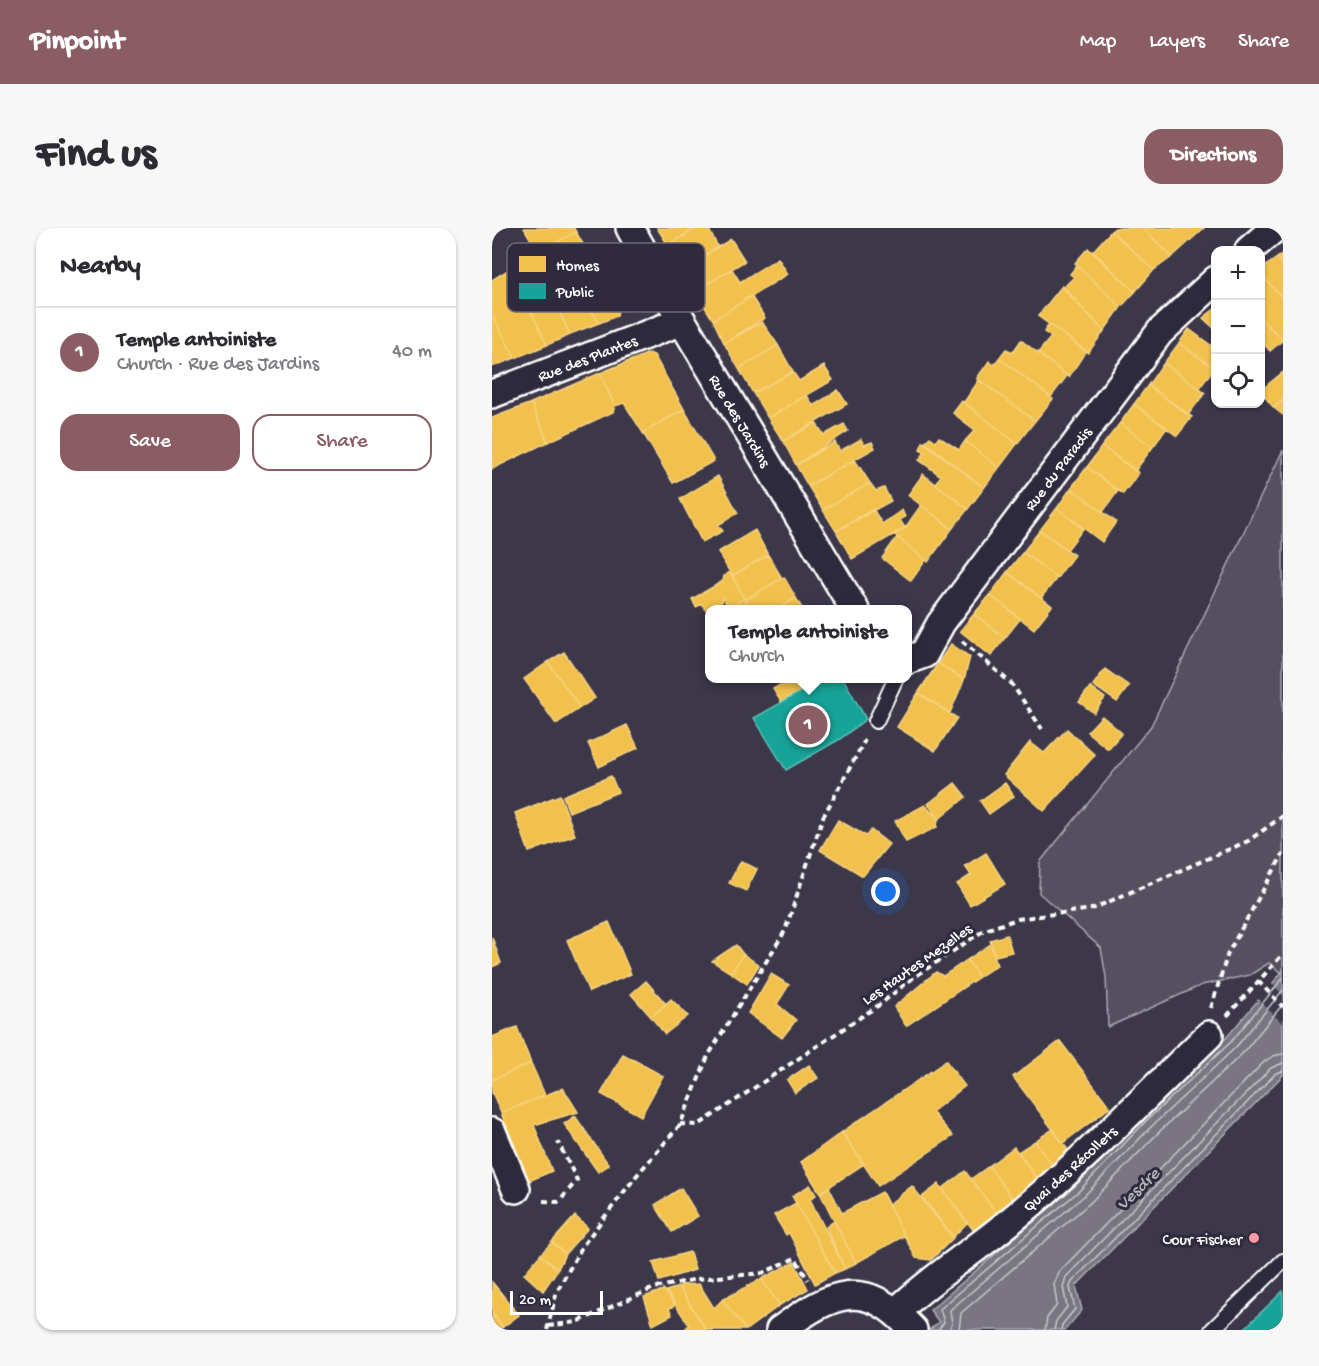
<!DOCTYPE html>
<meta charset="utf-8">
<style>
body{margin:0;font-family:"Gochi Hand",sans-serif;background:#f7f7f7;color:#2b2b33}
.controls{position:absolute;right:18px;top:18px;display:grid;overflow:hidden;border-radius:12px;box-shadow:0 2px 4px #0004}
.controls button{width:54px;height:54px;display:grid;place-items:center;padding:0;border:0;border-bottom:2px solid #e1e1e2;background:#fff;color:#2b2b33;font:30px sans-serif}
.scale{position:absolute;left:18px;bottom:15px;width:93px;box-sizing:border-box;padding-left:6px;border:3px solid #fff;border-top:0;font-size:16px;line-height:21px;white-space:nowrap;color:#fff;-webkit-text-stroke:4px #2f2a3d;paint-order:stroke}
.you{position:absolute;left:394px;top:664px;width:21px;height:21px;margin:-15px;border:4px solid #fff;border-radius:50%;background:#1a73e8;box-shadow:0 0 0 9px #1a73e833}
.badge{display:grid;place-items:center;width:39px;height:39px;border-radius:50%;background:#8a5d65;color:#fff;font-size:20px;font-weight:700}
.pin{position:absolute;translate:-50% -50%;border:3px solid #fff;box-shadow:0 2px 6px #0006}
.popup{position:absolute;left:213px;top:377px;width:207px;height:78px;box-sizing:border-box;display:grid;place-content:center;border-radius:12px;background:#fff;filter:drop-shadow(0 2px 4px #0005);font-size:20px;white-space:nowrap;color:#7c7c81}
.popup b{font-size:22px;color:#2b2b33}
.popup::after{content:'';position:absolute;left:50%;top:100%;margin-left:-12px;border:12px solid transparent;border-top-color:#fff}
.list{margin:0;padding:0;list-style:none}
h2{display:flex;justify-content:space-between;align-items:center;height:78px;margin:0;padding:0 24px;font-size:26px}
h2 small{font-size:20px;font-weight:400;color:#7c7c81}
.list li{display:grid;grid-template-columns:39px 1fr auto;gap:18px;align-items:center;box-sizing:border-box;height:90px;padding:0 24px;border-top:2px solid #e1e1e2}
.list b{display:block;font-size:22px;white-space:nowrap}
.list p{margin:0;font-size:20px;white-space:nowrap;color:#7c7c81}
.list em{font-size:20px;font-style:normal;color:#7c7c81}
.actions{display:flex;gap:12px;padding:18px 24px}
.actions a{flex:1;padding:14px 0;border:2px solid #8a5d65;border-radius:18px;text-align:center;font-size:21px;color:#8a5d65}
.actions .main{background:#8a5d65;color:#fff}
.icon{flex:none;width:33px;height:33px;fill:none;stroke:currentColor;stroke-width:2;stroke-linecap:round;stroke-linejoin:round}
.map{position:relative;flex:none;width:791px;height:1102px;overflow:hidden;border-radius:18px}
header{display:flex;align-items:center;gap:36px;box-sizing:border-box;height:84px;padding:0 30px;background:#8a5d65;color:#fff}
header strong{font-size:28px}
nav{display:flex;gap:33px;margin-inline-start:auto;font-size:21px}
.intro{display:flex;align-items:center;justify-content:space-between;box-sizing:border-box;height:144px;padding:0 36px}
h1{margin:0;font-size:42px}
.button{padding:15px 27px;border-radius:18px;background:#8a5d65;color:#fff;font-size:21px;font-weight:700}
main{display:flex;gap:36px;padding:0 36px}
aside{flex:1;background:#fff;border-radius:18px;box-shadow:0 2px 4px #0004}
.map>svg:first-child{display:block}
.green{fill:#555060;stroke:#aaa8b0;stroke-width:1.5}
.water{fill:#797682;stroke:#afadb4;stroke-width:1.5}
.pier{fill:#3c3749}
.homes{fill:#f2c14e;stroke:#f6d483;stroke-width:1.5}
.public{fill:#17a398;stroke:#5dbfb7;stroke-width:1.5}
.lines{fill:none;stroke-linecap:round;stroke-linejoin:round}
.shore{stroke:#c9c8cd;stroke-width:1.5}
.lane-casing{stroke:#fff;stroke-width:18}
.street-casing{stroke:#fff;stroke-width:32}
.path{stroke:#fff;stroke-width:4;stroke-dasharray:6 4.5;stroke-linecap:butt}
.lane{stroke:#2f2a3d;stroke-width:14}
.street{stroke:#2f2a3d;stroke-width:27}
.poi-dot{fill:#ff9aa2;stroke:#2f2a3d;stroke-width:2}
.labels{text-anchor:middle;stroke-width:6;stroke-linejoin:round;paint-order:stroke}
.street-label{font-size:16px;fill:#fff;stroke:#2f2a3d}
.poi-label{font-size:16px;fill:#fff;stroke:#2f2a3d;text-anchor:end}
.water-label{font-size:18px;font-style:italic;fill:#b5b4ba;stroke:#2f2a3d}
.key{fill:#2f2a3d;stroke:#6d6a77;stroke-width:1.5}
.key-label{font-size:16px;fill:#fff}
</style>
<header>
<strong>Pinpoint</strong>
<nav><a>Map</a><a>Layers</a><a>Share</a></nav>
</header>
<div class="intro"><h1>Find us</h1><a class="button">Directions</a></div>
<main>
<aside>
<h2>Nearby<small></small></h2>
<ul class="list">
<li><span class="badge">1</span><div><b>Temple antoiniste</b><p>Church · Rue des Jardins</p></div><em>40 m</em></li>
</ul>
<div class="actions"><a class="main">Save</a><a>Share</a></div>
</aside>
<div class="map">
<svg width="791" height="1102" viewBox="0 0 791 1102">
<rect width="100%" height="100%" fill="#3c3749"/>
<filter id="ink" filterUnits="userSpaceOnUse"><feTurbulence type="fractalNoise" baseFrequency=".0167" numOctaves="2"/><feDisplacementMap in="SourceGraphic" scale="12" xChannelSelector="R" yChannelSelector="G"/><feConvolveMatrix kernelMatrix="1 2 1 2 8 2 1 2 1" color-interpolation-filters="sRGB"/></filter>
<g filter="url(#ink)">
<path class="green" d="M791 222V743L788 744 777 735 758 747 710 757 616 799 614 749 609 720 547 665 548 634 659 498Z"/>
<path class="water" d="M791 743V847L584 1058 590 1082 573 1102H437L447 1094 438 1082 584 957 650 889 734 810Z"/>
<path class="pier" d="M778 753 791 767V796L765 770Z"/>
<path class="homes" d="M32 0H82L84 4 46 24Z
M165 0H205L176 17Z
M205 0H216L226 19 190 41 176 17Z
M623 0H651L680 29 662 42 619 3Z
M651 0H712L680 29Z
M619 3 662 42 643 64 601 23Z
M84 4 98 28 61 51 46 24Z
M239 11 253 33 203 63 190 41Z
M596 20 643 64 629 79 583 35Z
M791 25V37L785 30Z
M98 28 113 51 79 71 65 49Z
M286 30 296 46 221 92 203 63 240 41 248 54Z
M785 30 791 37V70L768 46V42Z
M585 37 629 79 612 103 571 60 582 49 578 46Z
M19 40 55 117 23 130 0 86V52Z
M768 46 791 70V112L768 90Z
M113 51 127 75 125 88 107 95 89 65Z
M570 58 612 103 596 125 546 88Z
M89 65 107 95 78 106 65 78Z
M59 66 78 107 55 117 36 77Z
M259 68 273 90 232 115 221 92Z
M724 80V102L711 90Z
M0 86 23 130 0 139Z
M768 90 791 112 778 123 768 112Z
M270 94 286 117 247 141 232 115Z
M557 96 594 123 577 149 546 125 559 109 552 104Z
M697 101 724 121 722 140 687 115Z
M529 112 575 148 559 169 507 130 514 121 521 124Z
M687 115 722 140 707 161 672 135Z
M286 117 301 144 261 165 247 141Z
M157 125 162 127 192 181 151 205 132 175 123 178 108 145Z
M507 130 561 171 543 193 485 150 497 133 502 137Z
M672 135 713 165 696 187 656 157Z
M332 138 341 152 276 190 261 165 301 144 307 153Z
M791 144V172L782 180 768 163Z
M108 145 123 178 121 184 56 214 39 175Z
M487 152 543 193 525 216 472 174Z
M656 157 700 189 685 208 642 176Z
M346 162 355 176 291 213 276 190 315 167 321 178Z
M791 172V187L782 180Z
M470 173 525 216 507 240 473 213 483 202 461 185Z
M39 175 56 214 0 241V190Z
M642 176 675 200 661 219 628 195Z
M192 181 222 233 181 255 151 205Z
M324 195 332 207 352 196 356 203 304 237 291 213Z
M628 195 661 219 643 243 610 218Z
M438 209 444 213 447 209 467 222 473 213 507 240 492 260 433 214Z
M369 211 372 217 380 214 383 220 316 258 304 237 343 214 348 223Z
M431 214 492 260 476 281 443 255 449 248 427 232 433 224 428 221Z
M610 218 647 245 631 266 595 239Z
M363 232 378 255 331 282 316 258Z
M595 239 626 263 611 284 579 260Z
M431 246 476 281 460 301 416 267Z
M226 248 246 285 226 297 231 303 210 314 188 271Z
M378 255 384 263 392 260 399 273 344 303 331 282Z
M579 260 624 294 610 314 565 280Z
M429 277 460 301 436 334 402 306 413 300Z
M565 280 591 301 575 322 548 302Z
M381 281 390 296 410 282 413 289 408 292 413 300 360 331 344 303Z
M263 302 276 327 240 348 226 324Z
M548 302 582 327 565 350 531 324Z
M405 309 434 332 419 353 390 330Z
M531 324 565 350 549 370 515 344Z
M276 327 290 350 253 372 240 348Z
M238 344 252 370 237 380 231 370 230 374 214 382 210 376 204 379 200 371 231 353 232 348Z
M515 344 560 378 542 401 498 367Z
M292 349 304 370 285 382H259L253 372Z
M498 367 528 391 513 410 482 386Z
M252 370 258 380 243 382 241 378Z
M304 370 311 382 284 381Z
M482 386 513 410 499 428 468 403Z
M459 416 478 429 472 452 446 435Z
M72 424 103 470 88 480 56 434Z
M56 434 88 480 64 496 32 451Z
M446 435 472 452 458 485 426 465Z
M613 441 637 458 625 474 601 457Z
M299 450H303L310 462 289 474 281 461Z
M303 450H334L311 464Z
M598 459 613 470 602 485 587 474Z
M426 465 465 490 443 523 405 499Z
M610 488 630 505 616 521 595 504Z
M135 497 146 520 107 539 96 515Z
M575 501 603 527 552 583 512 547 538 514 552 525Z
M119 548 126 564 77 584 71 568Z
M463 555 474 569 447 591 436 576Z
M513 555 522 568 497 586 488 573Z
M68 567 83 607 37 624 23 585Z
M433 577 446 591 445 599 414 614 403 593Z
M346 592 374 608 379 602 397 616 371 648 328 622Z
M494 625 513 656 478 677 465 656 479 647 473 638Z
M249 633 265 641 254 663 237 655Z
M117 694 139 746 97 764 75 712Z
M515 707 520 724 503 728 498 712Z
M0 709 9 735 0 739Z
M499 716 505 737 487 749 475 732Z
M244 717 251 726 239 745 220 733Z
M251 726 267 737 255 756 239 745Z
M475 732 487 749 414 798 402 779 444 744 451 748Z
M279 746 297 757 285 776 304 792 290 810 256 785Z
M154 753 174 776 159 789 139 766Z
M179 771 196 788 173 806 159 789Z
M25 799 39 835 0 852V809Z
M568 813 618 879 571 915 521 849Z
M131 826 171 848 149 888 109 866Z
M454 833 473 858 440 884 461 908 386 958 350 904Z
M39 835 53 867 9 885 0 864V852Z
M317 837 326 850 303 865 295 852Z
M71 860 86 884 42 897 60 943 37 953 9 885Z
M83 888 117 937 106 944 72 896Z
M561 901 581 929 564 942 543 913Z
M350 904 372 936 328 965 309 934Z
M543 913 564 942 548 955 526 924Z
M522 919 548 955 522 973 497 938Z
M497 938 522 973 505 986 479 951Z
M473 943 505 986 482 1003 450 961Z
M447 956 475 995 461 1009 430 969Z
M318 957 324 967 318 971 353 1041 343 1045 300 968Z
M420 958 461 1010 439 1032 424 1030 396 977Z
M337 959 350 985 390 964 412 1008 364 1035 328 965Z
M189 960 206 988 180 1004 163 977Z
M304 975 343 1045 323 1056 297 1005 294 1007 282 987Z
M83 988 96 1000 73 1026 60 1014Z
M342 993 364 1035 353 1041 334 999Z
M60 1014 73 1026 66 1041 48 1027Z
M198 1024 203 1042 167 1053 161 1034Z
M48 1027 66 1041 51 1063 32 1046Z
M302 1034 316 1061 288 1077 269 1051Z
M269 1051 288 1077 254 1102 230 1072Z
M0 1054 27 1087 11 1099 0 1085Z
M207 1056 222 1080 230 1072 254 1102H214L187 1059 189 1057Z
M187 1059 214 1102H192L197 1097 174 1063Z
M172 1062 183 1077 177 1081 180 1087 161 1097 152 1069Z
M0 1085 11 1099 7 1102H0Z"/>
<path class="public" d="M334 450H351L374 491 348 511 294 542 262 490Z
M791 1063V1102H751Z"/>
<g class="lines">
<path class="shore" d="M446 1102 452 1094 448 1081 588 962 654 893 739 814 791 750
M457 1102 460 1095 458 1082 593 967 660 898 744 819 791 762
M467 1102 469 1085 599 974 666 905 751 825 791 776
M553 1102 555 1090 565 1077 562 1056 568 1043 772 834 781 828 791 826
M562 1102 564 1093 575 1079 571 1059 574 1049 779 840 791 835
M569 1102 570 1097 583 1081 578 1059 580 1054 784 845 791 843"/>
<g class="lane-casing">
<path id="lane" d="M384 493 404 450
M720 1102 791 1033"/>
</g>
<g class="street-casing">
<path id="street" d="M138 0 190 93 363 382
M757 22 783 0
M0 166 190 93
M415 432 432 426 449 395 668 104 724 52
M0 904 24 961
M404 1084C437 1052 475 1028 511 999 584 940 650 872 717 807
M288 1102C341 1064 372 1048 421 1102"/>
</g>
<path class="path" d="M470 413 520 456 550 501
M766 753 791 779
M719 780 736 725 791 626
M735 788 791 726
M188 896 206 897 211 894 387 777 421 750 491 703 525 691 600 681 756 613 791 588
M51 973 67 974 85 952 66 914
M56 1098 85 1094 162 1060 205 1051 271 1045 303 1030 316 1052
M55 1102 65 1063 91 1017 145 947 188 897 216 828 293 703 331 589 373 512"/>
<use href="#lane" class="lane"/>
<use href="#street" class="street"/>
</g>
</g>
<circle class="poi-dot" cx="762" cy="1010" r="6"/>
<g class="labels">
<g class="street-label">
<text transform="translate(95 129) rotate(-21)" y="6">Rue des Plantes</text>
<text transform="translate(249 192) rotate(59)" y="6">Rue des Jardins</text>
<text transform="translate(565 240) rotate(-53)" y="6">Rue du Paradis</text>
<text transform="translate(424 735) rotate(-35)" y="6">Les Hautes Mezelles</text>
<text transform="translate(577 940) rotate(-42)" y="6">Quai des Récollets</text>
</g>
<g class="poi-label">
<text x="750" y="1016">Cour Fischer</text>
</g>
<g class="water-label">
<text transform="translate(645 960) rotate(-44)" y="6">Vesdre</text>
</g>
</g>
<rect x="15" y="15" width="198" height="69" rx="9" class="key"/>
<rect x="27" y="28" width="27" height="16" fill="#f2c14e"/>
<rect x="27" y="55" width="27" height="16" fill="#17a398"/>
<g class="key-label">
<text x="64" y="42">Homes</text>
<text x="64" y="69">Public</text>
</g>
</svg>
<div class="controls">
<button>+</button>
<button>−</button>
<button><svg class="icon" aria-label="locate" viewBox="0 0 24 24"><circle cx="12" cy="12" r="6"/><path d="M12 2v4M12 18v4M2 12h4M18 12h4"/></svg></button>
</div>
<div class="scale">20 m</div>
<div class="you"></div>
<div class="pin badge" style="left:316px;top:497px">1</div>
<div class="popup"><b>Temple antoiniste</b>Church</div>
</div>
</main>
